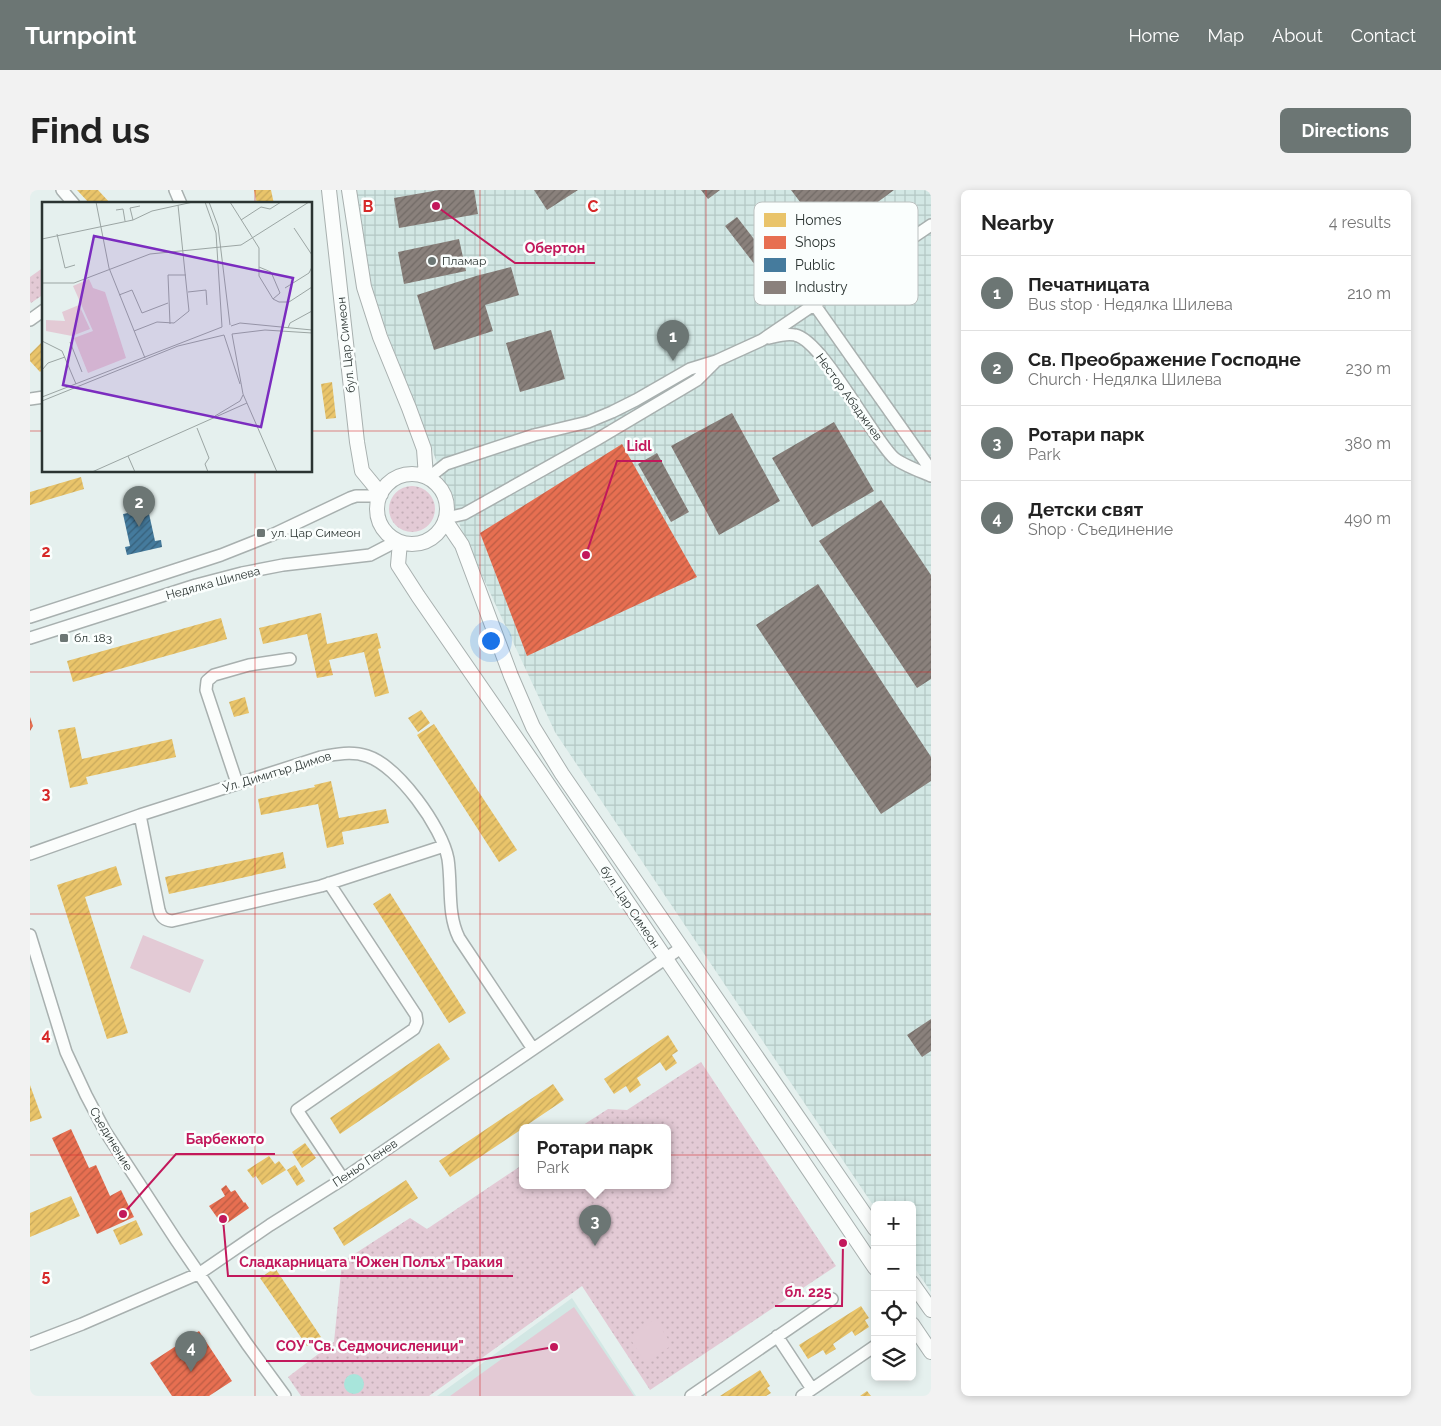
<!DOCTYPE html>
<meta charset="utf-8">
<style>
body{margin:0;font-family:Raleway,sans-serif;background:#f2f2f2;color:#222}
.controls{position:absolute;right:15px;bottom:15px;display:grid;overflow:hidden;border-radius:8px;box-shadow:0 2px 8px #0003}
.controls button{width:45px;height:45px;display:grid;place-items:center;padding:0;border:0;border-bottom:1px solid #e0e0e0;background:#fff;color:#222;font:25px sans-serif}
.you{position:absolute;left:460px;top:450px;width:18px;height:18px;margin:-12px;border:4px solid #fff;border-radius:50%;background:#1a73e8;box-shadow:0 0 0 8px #1a73e833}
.badge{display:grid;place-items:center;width:32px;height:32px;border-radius:50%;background:#6c7674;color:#fff;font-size:16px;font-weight:700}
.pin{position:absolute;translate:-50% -41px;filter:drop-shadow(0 1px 2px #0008)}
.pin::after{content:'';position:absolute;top:26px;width:18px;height:15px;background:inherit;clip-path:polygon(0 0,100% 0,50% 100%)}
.popup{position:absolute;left:489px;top:934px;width:152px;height:65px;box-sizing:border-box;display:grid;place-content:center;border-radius:8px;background:#fff;filter:drop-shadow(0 1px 4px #0005);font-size:16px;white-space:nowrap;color:#767676}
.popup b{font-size:19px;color:#222}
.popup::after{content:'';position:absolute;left:50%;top:100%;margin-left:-10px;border:10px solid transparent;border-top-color:#fff}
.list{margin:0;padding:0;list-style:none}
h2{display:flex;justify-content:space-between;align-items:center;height:65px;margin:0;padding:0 20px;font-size:21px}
h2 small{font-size:16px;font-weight:400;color:#767676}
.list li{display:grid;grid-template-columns:32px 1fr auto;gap:15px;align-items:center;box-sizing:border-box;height:75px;padding:0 20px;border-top:1px solid #e0e0e0}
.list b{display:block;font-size:19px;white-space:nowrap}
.list p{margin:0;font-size:16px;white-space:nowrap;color:#767676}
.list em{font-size:16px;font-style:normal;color:#767676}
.icon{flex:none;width:28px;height:28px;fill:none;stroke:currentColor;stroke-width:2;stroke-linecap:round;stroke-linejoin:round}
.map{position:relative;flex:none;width:901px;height:1206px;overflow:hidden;border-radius:8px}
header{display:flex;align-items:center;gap:30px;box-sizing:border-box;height:70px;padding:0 25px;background:#6c7674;color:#fff}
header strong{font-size:24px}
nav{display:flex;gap:28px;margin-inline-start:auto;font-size:18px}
.intro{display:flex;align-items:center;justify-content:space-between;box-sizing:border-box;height:120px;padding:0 30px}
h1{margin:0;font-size:35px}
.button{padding:12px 22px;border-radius:8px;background:#6c7674;color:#fff;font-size:18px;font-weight:700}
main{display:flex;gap:30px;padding:0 30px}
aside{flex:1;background:#fff;border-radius:8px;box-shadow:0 2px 8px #0003}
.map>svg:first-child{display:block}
.built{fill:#d2e7e4}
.industrial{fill:url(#industrial-grid)}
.green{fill:url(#green-dots)}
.pitch{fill:#e3cad5}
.water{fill:#a8e5db}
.homes{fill:url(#homes-hatch)}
.shops{fill:url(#shops-hatch)}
.public{fill:url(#public-hatch)}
.industry{fill:url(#industry-hatch)}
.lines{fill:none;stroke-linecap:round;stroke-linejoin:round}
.minor-casing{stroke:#a8b0af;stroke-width:14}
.major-casing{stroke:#a8b0af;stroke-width:16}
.minor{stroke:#fbfdfc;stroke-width:11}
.major{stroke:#fbfdfc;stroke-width:14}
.grid{fill:none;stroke:#d62828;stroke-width:1;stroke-opacity:0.55}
.poi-dot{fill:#6c7674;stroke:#fafefd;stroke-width:2}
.labels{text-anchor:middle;stroke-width:5;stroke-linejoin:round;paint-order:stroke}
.poi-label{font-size:12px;fill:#2b3432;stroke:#fafefd;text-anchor:start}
.street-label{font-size:12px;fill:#2b3432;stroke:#fafefd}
.inset-road{fill:none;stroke:#9ba5a3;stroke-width:1}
.view{fill:#7b2cbf;fill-opacity:0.15;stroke:#7b2cbf;stroke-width:2.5}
.inset-edge{fill:none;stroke:#2b3432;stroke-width:2.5}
.key{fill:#fafefd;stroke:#bcc1c0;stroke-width:1}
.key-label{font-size:14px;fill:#2b3432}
.grid-label{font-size:16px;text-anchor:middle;font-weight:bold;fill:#d62828;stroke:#fafefd;stroke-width:5;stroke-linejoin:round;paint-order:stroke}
.leader{fill:none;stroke:#c2185b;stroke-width:2}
.callout-dot{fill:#c2185b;stroke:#fafefd;stroke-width:2}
.callout-label{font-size:14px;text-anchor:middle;font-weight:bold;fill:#c2185b;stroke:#fafefd;stroke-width:5;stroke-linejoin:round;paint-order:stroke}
</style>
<header>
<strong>Turnpoint</strong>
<nav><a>Home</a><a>Map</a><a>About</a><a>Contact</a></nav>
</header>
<div class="intro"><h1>Find us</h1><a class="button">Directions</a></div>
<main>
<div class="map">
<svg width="901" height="1206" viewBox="0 0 901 1206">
<defs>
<pattern id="industrial-grid" width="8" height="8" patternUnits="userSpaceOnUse" patternTransform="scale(1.25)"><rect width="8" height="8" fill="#d2e7e4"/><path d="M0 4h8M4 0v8" fill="none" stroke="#b4c7c4"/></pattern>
<pattern id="green-dots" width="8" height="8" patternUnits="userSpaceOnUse" patternTransform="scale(1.25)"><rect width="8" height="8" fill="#e3cad5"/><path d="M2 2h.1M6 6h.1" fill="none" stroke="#c3aeb7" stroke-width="1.8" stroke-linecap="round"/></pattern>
<pattern id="homes-hatch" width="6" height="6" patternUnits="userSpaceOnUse" patternTransform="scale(1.25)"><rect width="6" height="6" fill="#e9c46a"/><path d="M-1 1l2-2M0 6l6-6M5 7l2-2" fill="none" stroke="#c8a95c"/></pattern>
<pattern id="shops-hatch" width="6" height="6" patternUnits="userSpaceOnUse" patternTransform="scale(1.25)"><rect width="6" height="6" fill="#e76f51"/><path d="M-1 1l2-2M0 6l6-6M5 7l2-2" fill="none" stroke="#bb5c44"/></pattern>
<pattern id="public-hatch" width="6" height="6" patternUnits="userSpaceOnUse" patternTransform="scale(1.25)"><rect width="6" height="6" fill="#457b9d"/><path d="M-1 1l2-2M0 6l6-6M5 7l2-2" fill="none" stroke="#37607a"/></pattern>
<pattern id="industry-hatch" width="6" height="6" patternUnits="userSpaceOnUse" patternTransform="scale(1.25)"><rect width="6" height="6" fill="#8a817c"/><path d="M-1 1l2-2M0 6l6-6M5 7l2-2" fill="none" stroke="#716a66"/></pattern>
</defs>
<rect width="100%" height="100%" fill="#e5f0ee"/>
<path class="built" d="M542 1108 606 1206H407Z"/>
<path class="industrial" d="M322 0H901V1102L882 1074V1015H845V1018L525 542 435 349 402 259 331 76Z"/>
<path class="green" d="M14 77V104L1 113 0 111V87Z
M359 319a23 23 0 1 1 46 0a23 23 0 1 1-46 0Z
M671 872 806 1076 620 1200 552 1096 399 1206H271L258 1187 304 1152 312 1072 380 1028 397 1039 492 975V995H638V937H550L578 919 597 920Z"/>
<path class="pitch" d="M113 745 174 770 160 803 100 778Z
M544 1117 604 1206H420Z
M625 1129 642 1155 616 1173 599 1147Z"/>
<path class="water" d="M314 1194a10 10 0 1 1 20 0a10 10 0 1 1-20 0Z"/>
<path class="homes" d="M47 0H68L81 14H60Z
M224 0H241L244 14H227Z
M14 150V178L10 182 0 171V164Z
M302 192 306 228 296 229 291 194Z
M51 287 54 299 0 315V302Z
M291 423 297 454 347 443 351 458 348 459 359 503 345 507 334 462 299 470 303 485 287 488 277 444 233 454 229 438Z
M191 428 197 449 43 492 37 471Z
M215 507 219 523 204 527 199 512Z
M391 520 400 533 388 542 378 528Z
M404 534 487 660 469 672 387 545Z
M45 537 52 569 142 549 146 567 56 587 58 594 40 598 28 540Z
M301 591 309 628 356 619 359 633 312 642 314 654 297 658 288 614 231 625 228 609 285 597 284 595Z
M253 662 256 678 139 704 135 687Z
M86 676 92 695 55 707 98 843 77 849 27 695Z
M360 703 436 823 419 833 343 714Z
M638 845 648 861 642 865 647 873 636 881 630 872 607 888 611 895 600 903 596 896 584 904 574 889Z
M409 853 420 869 310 944 300 928Z
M523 894 534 910 494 937H492V939L420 987 409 971Z
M0 895 12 928 0 932Z
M275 953 286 968 272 978 262 962Z
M239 966 245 974 249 971 256 980 232 995 226 986 223 988 217 980Z
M265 975 275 991 267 996 257 980Z
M376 990 388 1008 314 1056 303 1038Z
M41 1006 50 1026 0 1047V1023Z
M106 1030 113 1045 90 1055 83 1040Z
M245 1078 291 1147 277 1156 230 1088Z
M831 1116 839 1128 835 1130 839 1137 825 1146 822 1141 803 1154 806 1159 796 1165 793 1160 778 1169 769 1155Z
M730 1180 740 1196 737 1198 741 1203 736 1206H690Z
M837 1201 841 1206H830Z"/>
<path class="shops" d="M592 254 667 387 497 466 450 343Z
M0 527 3 536 0 541Z
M41 939 59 978 66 975 80 1006 91 1000 104 1027 67 1044 22 948Z
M196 995 201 1002 205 1000 214 1013 215 1012 219 1018 193 1036 179 1016 195 1006 191 999Z
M169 1141 202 1191 179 1206H142L120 1173Z"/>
<path class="public" d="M118 319 125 351 131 350 132 357 97 365 95 357 100 356 93 324Z"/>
<path class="industry" d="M409 0H444L448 24 369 38 364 8Z
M504 0H548L517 20Z
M671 0H690L678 9Z
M761 0H864L798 49Z
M707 27 744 75 732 84 695 36Z
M429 49 436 81 374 94 368 62Z
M481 77 489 105 455 115 463 141 404 160 387 105 446 86Z
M521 140 535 189 490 202 476 153Z
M702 223 750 311 689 345 641 256Z
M804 232 844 301 782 337 742 268Z
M627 263 659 322 641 332 608 274Z
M851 310 901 385V489L887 498 789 351Z
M788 394 901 567V591L851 624 726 435Z
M901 829V861L892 867 877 845Z"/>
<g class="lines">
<g class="minor-casing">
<path id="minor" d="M32 0 44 14
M145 0 151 14
M784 114 901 280
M0 130 14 120
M739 148C747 146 756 143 765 145 792 150 840 244 863 267 870 274 892 282 901 286
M0 209 14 207
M398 288 416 274 504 245 558 232 582 222 606 210 660 179 686 171 732 150 901 35
M416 328 434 324 566 250 667 190 685 172
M0 427 191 365 244 344 320 308 326 306H350
M0 448 166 395 212 383 253 375 340 365 367 351
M207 593 176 500 177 491 184 485 219 475 260 469
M110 625 129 720C131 727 134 730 142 731L291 696 414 656
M0 664 110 625 291 567C306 564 322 561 337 566 368 576 412 637 418 669 422 696 417 724 429 748L503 859
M299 693 386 825 387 832 384 839 267 920 313 989
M0 745 36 862 56 905 75 941 146 1050 217 1154 255 1206
M747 1146 782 1199
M0 1154 52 1134 170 1083 240 1035 313 989 651 758
M661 1206 802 1109
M772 1206 845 1156"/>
</g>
<g class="major-casing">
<path id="major" d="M299 0 327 252 332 281 351 304
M319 0 334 97 350 147 379 218 394 259 396 287
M347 319a35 35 0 1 1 70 0a35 35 0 1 1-70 0Z
M415 330 432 355 481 486 503 537 532 584 845 1039
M370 352 368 375 388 406 511 584 845 1078
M882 1093 901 1120
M882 1134 901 1162"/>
</g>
<use href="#minor" class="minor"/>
<use href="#major" class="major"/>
</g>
<path class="grid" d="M225 0V14M450 0V1206M676 0V1206M0 241H14M281 241H901M225 281V1206M0 482H901M0 724H901M0 965H901"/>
<g class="poi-dot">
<circle cx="402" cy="71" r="5"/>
<rect x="226" y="338" width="10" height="10" rx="2.5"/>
<rect x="29" y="443" width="10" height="10" rx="2.5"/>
</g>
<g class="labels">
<g class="poi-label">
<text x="412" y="75">Пламар</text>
<text x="241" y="347">ул. Цар Симеон</text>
<text x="44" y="452">бл. 183</text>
</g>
<g class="street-label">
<text transform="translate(316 155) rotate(-96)" y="4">бул. Цар Симеон</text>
<text transform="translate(819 207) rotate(54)" y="4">Нестор Абаджиев</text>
<text transform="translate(183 393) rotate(-15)" y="4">Недялка Шилева</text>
<text transform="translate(247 582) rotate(-17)" y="4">Ул. Димитър Димов</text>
<text transform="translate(600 717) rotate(56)" y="4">бул. Цар Симеон</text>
<text transform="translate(81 949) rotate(59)" y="4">Съединение</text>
<text transform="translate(335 973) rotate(-34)" y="4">Пеньо Пенев</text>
</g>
</g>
<g transform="translate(12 12)">
<rect width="270" height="270" fill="#e5f0ee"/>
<path d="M47 77 51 86 63 90 84 156 46 171 32 136 51 129 31 84Z" fill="#e3cad5"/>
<path d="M37 103 48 127 30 134 4 129V118L23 119 20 110Z" fill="#e3cad5"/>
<path class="inset-road" d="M54 0 67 66 103 156M163 0 174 31 180 125M167 0 176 24 188 123M188 0 217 46V74L231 97 237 100H247L270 85M74 8 81 7 83 19M91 18 88 6 98 4M199 18 219 5 228 7 239 0M252 26 270 53M15 32 23 66 33 63M0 37 91 18 110 9 151 0M217 65 229 70 238 91 231 97M0 81H32L108 52 199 43 267 0M243 86 267 71 270 65M146 90 164 88 165 103M77 93 90 88 100 111 126 101M128 122 126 73H144M189 124 198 121 270 128M246 126 248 121 270 109M92 129 115 120 132 121 147 109 136 3M190 132 201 192 235 270M190 132 223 128 270 131M182 133 198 182M0 139 20 149 34 182M28 140 40 170M0 168 6 161 23 155M0 195 180 125M0 199 136 144 182 133M173 214 198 199 201 193M155 226 167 256 163 262 166 270M86 254 93 270M50 270 205 201"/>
<path class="view" d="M52 34 251 76 219 225 21 183Z"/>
<rect width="270" height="270" class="inset-edge"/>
</g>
<rect x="724" y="12" width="164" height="103" rx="8" class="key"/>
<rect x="734" y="23" width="22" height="14" fill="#e9c46a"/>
<rect x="734" y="46" width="22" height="13" fill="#e76f51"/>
<rect x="734" y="68" width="22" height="14" fill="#457b9d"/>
<rect x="734" y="91" width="22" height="13" fill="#8a817c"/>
<g class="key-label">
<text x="765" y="35">Homes</text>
<text x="765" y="57">Shops</text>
<text x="765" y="80">Public</text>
<text x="765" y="102">Industry</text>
</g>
<g class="grid-label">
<text x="338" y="22">B</text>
<text x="563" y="22">C</text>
<text x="16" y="367">2</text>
<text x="16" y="609">3</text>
<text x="16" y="850">4</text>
<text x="16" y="1091">5</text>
</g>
<path class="leader" d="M406 16L485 73H565M556 365L587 271H632M93 1024L146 964H245M193 1029L198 1086H483M813 1053L812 1116H745M524 1157L444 1171H236"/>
<g class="callout-dot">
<circle cx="406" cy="16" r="5"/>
<circle cx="556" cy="365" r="5"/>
<circle cx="93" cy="1024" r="5"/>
<circle cx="193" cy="1029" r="5"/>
<circle cx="813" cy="1053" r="5"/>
<circle cx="524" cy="1157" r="5"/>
</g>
<g class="callout-label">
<text x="525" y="63">Обертон</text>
<text x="609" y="261">Lidl</text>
<text x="195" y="954">Барбекюто</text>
<text x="341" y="1077">Сладкарницата "Южен Полъх" Тракия</text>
<text x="778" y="1107">бл. 225</text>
<text x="340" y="1161">СОУ "Св. Седмочисленици"</text>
</g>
</svg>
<div class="controls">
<button>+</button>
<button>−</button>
<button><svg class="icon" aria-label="locate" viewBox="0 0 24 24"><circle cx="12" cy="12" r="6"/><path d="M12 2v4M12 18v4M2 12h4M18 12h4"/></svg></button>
<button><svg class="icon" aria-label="layers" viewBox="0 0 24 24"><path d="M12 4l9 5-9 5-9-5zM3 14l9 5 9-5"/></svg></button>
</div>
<div class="you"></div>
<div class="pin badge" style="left:643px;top:171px">1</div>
<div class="pin badge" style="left:109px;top:337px">2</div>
<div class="pin badge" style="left:565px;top:1056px">3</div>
<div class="popup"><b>Ротари парк</b>Park</div>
<div class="pin badge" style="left:161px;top:1182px">4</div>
</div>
<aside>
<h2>Nearby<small>4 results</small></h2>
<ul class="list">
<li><span class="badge">1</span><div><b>Печатницата</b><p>Bus stop · Недялка Шилева</p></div><em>210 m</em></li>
<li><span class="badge">2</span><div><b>Св. Преображение Господне</b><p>Church · Недялка Шилева</p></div><em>230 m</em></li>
<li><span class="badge">3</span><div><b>Ротари парк</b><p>Park</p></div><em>380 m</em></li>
<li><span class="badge">4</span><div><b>Детски свят</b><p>Shop · Съединение</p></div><em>490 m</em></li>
</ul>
</aside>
</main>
